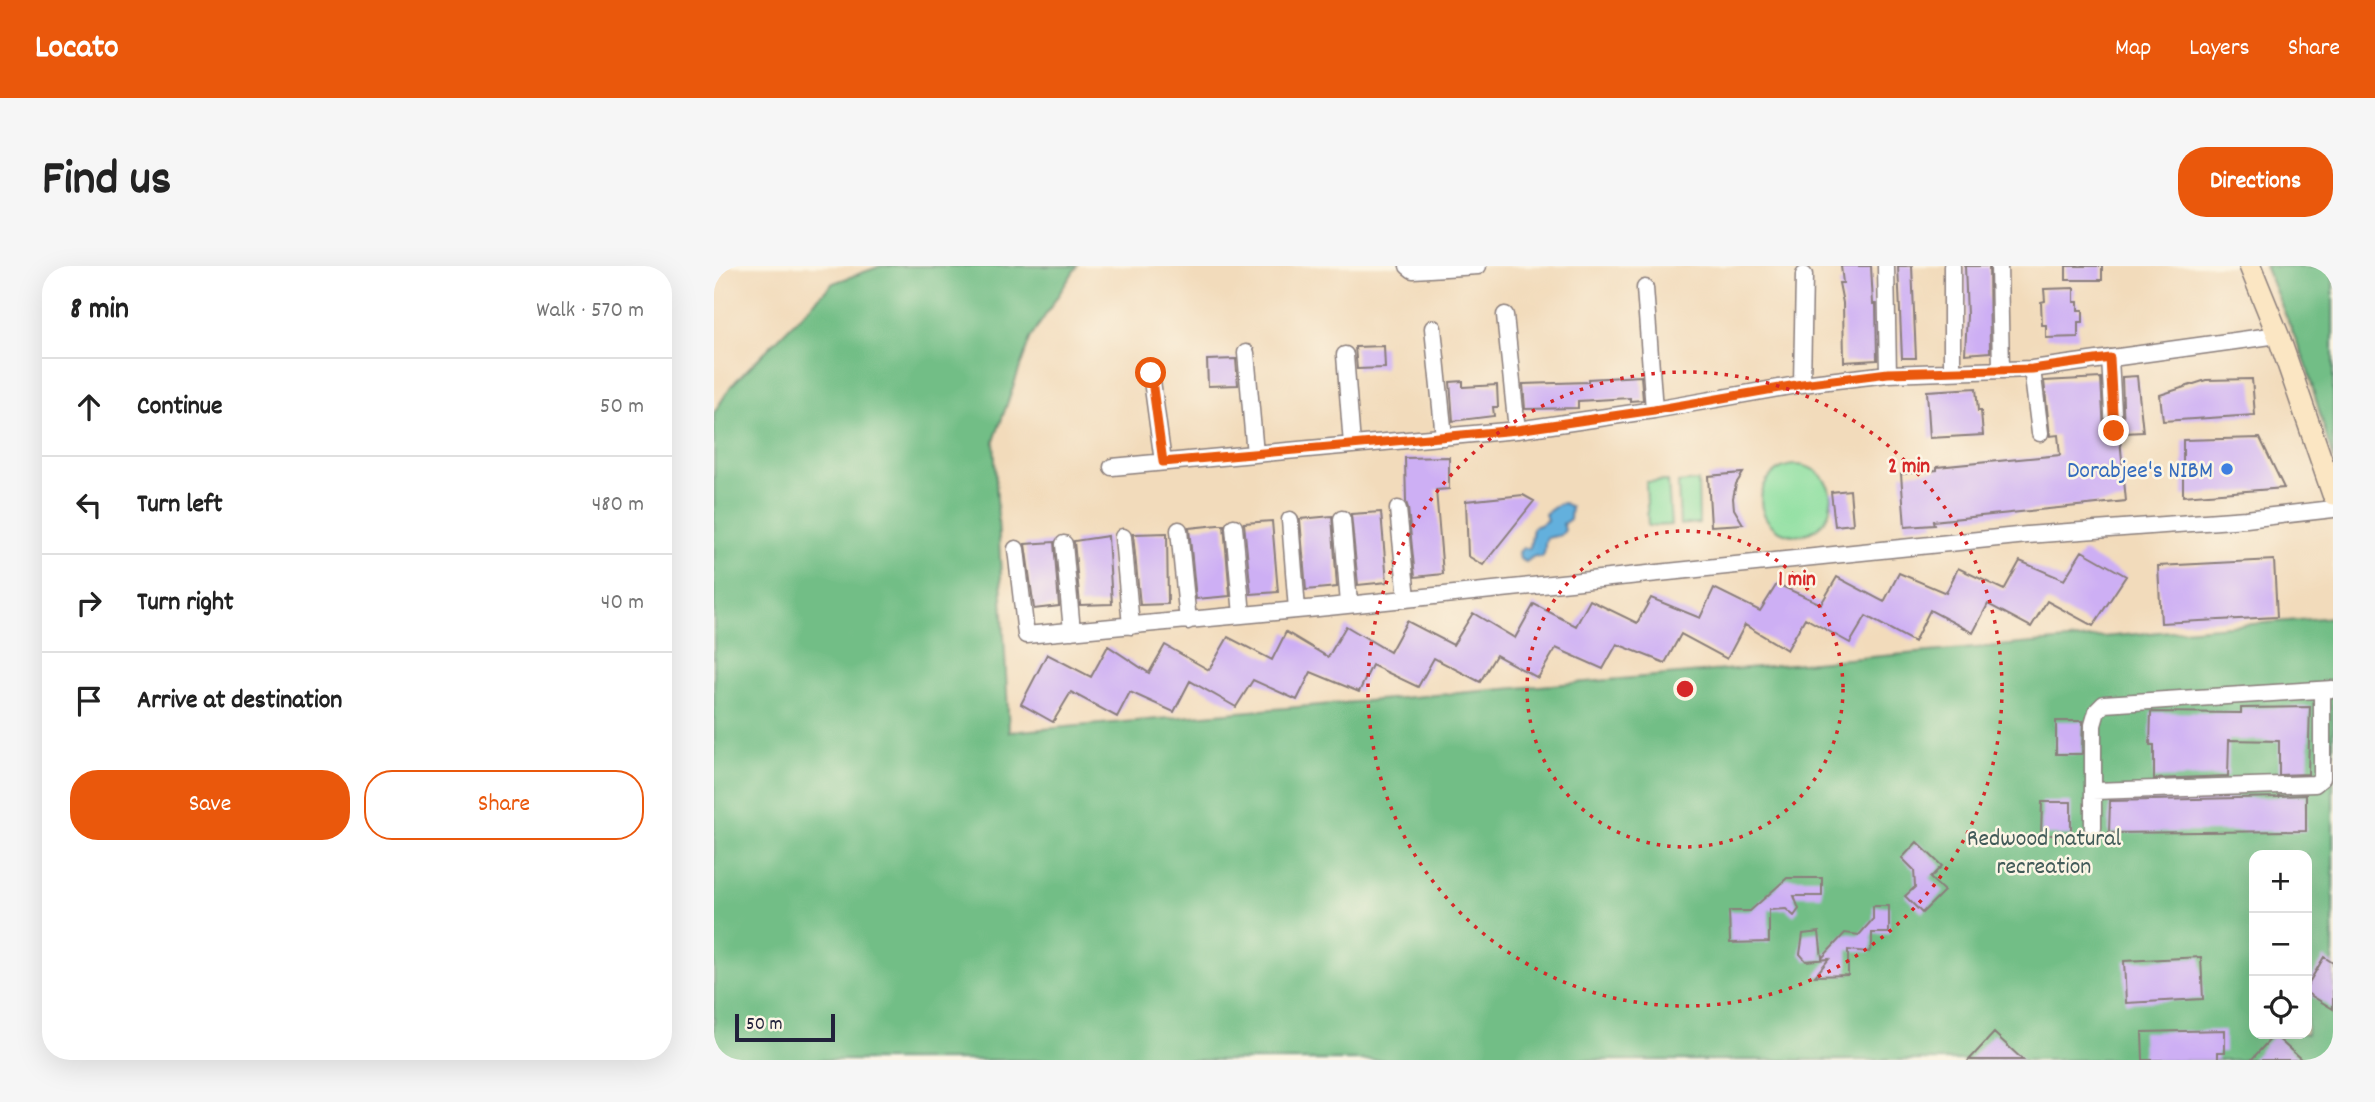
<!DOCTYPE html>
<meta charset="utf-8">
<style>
body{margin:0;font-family:Dekko,sans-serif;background:#f6f6f6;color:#222}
.controls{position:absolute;right:21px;bottom:21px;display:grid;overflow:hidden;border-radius:14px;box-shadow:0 7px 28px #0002}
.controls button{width:63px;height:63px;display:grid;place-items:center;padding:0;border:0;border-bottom:2px solid #e0e0e0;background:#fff;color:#222;font:35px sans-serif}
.scale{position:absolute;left:21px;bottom:18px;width:100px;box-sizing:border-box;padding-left:7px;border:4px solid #22223b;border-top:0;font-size:19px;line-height:24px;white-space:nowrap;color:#22223b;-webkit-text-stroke:5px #fcf5e5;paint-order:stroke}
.stop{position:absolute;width:21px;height:21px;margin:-16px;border:5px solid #ea580c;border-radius:50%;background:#fff}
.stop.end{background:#ea580c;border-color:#fff;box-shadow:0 2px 7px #0008}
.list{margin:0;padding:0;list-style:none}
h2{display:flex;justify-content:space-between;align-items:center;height:91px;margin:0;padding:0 28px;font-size:30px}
h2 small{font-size:23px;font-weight:400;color:#767676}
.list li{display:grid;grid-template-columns:46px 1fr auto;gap:21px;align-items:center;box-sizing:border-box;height:98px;padding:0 28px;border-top:2px solid #e0e0e0}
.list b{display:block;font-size:26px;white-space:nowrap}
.list em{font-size:23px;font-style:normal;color:#767676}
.actions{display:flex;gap:14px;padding:21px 28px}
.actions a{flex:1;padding:16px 0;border:2px solid #ea580c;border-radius:28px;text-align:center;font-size:24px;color:#ea580c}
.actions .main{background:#ea580c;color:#fff}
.icon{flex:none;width:38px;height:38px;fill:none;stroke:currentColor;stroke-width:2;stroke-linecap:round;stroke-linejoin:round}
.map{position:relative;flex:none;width:1619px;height:794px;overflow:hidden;border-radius:28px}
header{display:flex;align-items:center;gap:42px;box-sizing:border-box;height:98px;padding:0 35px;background:#ea580c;color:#fff}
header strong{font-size:33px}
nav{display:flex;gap:38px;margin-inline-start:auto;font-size:24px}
.intro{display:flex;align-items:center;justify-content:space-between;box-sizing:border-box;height:168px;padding:0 42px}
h1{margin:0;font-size:49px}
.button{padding:18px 32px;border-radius:28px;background:#ea580c;color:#fff;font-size:24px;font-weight:700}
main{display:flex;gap:42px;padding:0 42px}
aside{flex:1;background:#fff;border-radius:28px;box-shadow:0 7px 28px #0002}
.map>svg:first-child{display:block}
.green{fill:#8ddfa0;stroke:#58806e;stroke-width:2}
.forest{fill:#72be86;stroke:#4a7060;stroke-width:2;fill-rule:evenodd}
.water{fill:#64b0dd;stroke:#43698c;stroke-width:2}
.building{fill:#cdaff4}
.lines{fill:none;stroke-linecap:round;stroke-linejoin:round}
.minor-casing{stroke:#8a7e7b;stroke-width:19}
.secondary-casing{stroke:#8a7e7b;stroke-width:24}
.minor{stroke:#fff;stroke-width:16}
.secondary{stroke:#fbe6c3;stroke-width:21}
.route{stroke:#ea580c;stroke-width:9}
.ring{fill:none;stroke:#d62828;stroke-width:3.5;stroke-dasharray:3.5 7}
.shop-dot{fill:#3f7fe0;stroke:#fcf5e5;stroke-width:2.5}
.labels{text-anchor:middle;stroke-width:5;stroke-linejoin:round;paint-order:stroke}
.shop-label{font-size:24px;fill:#366cbe;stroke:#fcf5e5;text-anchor:end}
.park-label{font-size:24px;fill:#425b59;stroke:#fcf5e5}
.centre{fill:#d62828;stroke:#fcf5e5;stroke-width:3.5}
.ring-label{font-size:21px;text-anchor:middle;font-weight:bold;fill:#d62828;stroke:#fcf5e5;stroke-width:5;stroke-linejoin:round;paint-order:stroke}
</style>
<header>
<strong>Locato</strong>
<nav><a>Map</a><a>Layers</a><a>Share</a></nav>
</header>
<div class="intro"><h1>Find us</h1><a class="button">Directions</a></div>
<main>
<aside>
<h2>8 min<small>Walk · 570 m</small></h2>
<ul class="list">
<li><svg class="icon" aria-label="ahead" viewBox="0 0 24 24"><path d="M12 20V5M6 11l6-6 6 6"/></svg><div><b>Continue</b></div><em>50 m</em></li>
<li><svg class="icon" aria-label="left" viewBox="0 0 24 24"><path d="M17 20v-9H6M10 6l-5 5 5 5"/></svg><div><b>Turn left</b></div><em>480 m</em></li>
<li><svg class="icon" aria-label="right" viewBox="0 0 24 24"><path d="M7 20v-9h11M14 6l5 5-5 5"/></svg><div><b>Turn right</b></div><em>40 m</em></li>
<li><svg class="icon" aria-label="arrive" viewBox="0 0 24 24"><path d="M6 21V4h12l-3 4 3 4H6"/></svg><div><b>Arrive at destination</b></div></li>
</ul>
<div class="actions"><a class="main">Save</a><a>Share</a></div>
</aside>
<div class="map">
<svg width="1619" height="794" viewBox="0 0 1619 794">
<rect width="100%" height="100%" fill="#fcf5e5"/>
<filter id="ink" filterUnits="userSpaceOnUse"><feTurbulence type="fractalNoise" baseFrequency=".0143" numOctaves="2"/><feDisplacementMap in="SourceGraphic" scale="14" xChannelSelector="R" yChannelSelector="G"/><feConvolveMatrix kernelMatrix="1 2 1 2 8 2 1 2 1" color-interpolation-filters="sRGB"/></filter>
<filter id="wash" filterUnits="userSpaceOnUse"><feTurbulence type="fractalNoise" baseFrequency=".00686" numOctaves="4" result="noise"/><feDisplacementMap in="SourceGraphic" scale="28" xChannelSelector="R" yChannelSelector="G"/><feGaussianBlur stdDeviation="1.57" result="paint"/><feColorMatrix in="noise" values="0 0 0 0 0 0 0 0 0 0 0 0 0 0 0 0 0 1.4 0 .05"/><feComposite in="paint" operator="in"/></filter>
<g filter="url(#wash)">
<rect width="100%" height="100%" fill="#f2dbbb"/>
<path class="green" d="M1047 234a35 35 0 1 1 70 0a35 35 0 1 1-70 0Z
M954 215 957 259 934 260 932 216Z
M984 215 985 257 966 259 964 217Z"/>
<path class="forest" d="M167 0H363L316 73 280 175 295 466 1619 351V794H0V147L17 120 119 17ZM1540 589H1593V768H1540Z
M1551 0H1619V194L1592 98Z"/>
<path class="water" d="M850 237 857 241 856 253 849 258 851 264 847 269 833 272C829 278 833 285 828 291L820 290 812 296 806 293 805 286 809 282H816L819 261 826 259 833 254 831 248 845 238Z"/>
<g id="blocks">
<path class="building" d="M1127 0H1157L1159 38H1162L1163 94 1130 96 1129 37 1125 17H1129Z
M1184 0H1198L1202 92H1188Z
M1251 0H1275L1276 86 1251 88 1253 49Z
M1352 0H1388V14H1352Z
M1360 22V36H1364V44H1369V56H1364V71L1332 72V59H1328L1327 36 1331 35 1330 23Z
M670 80 671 102 643 103 641 81Z
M522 93 524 119 494 120 493 94Z
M927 110 929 134 916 135V132L864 135V142L811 143 809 118 874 116V113Z
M1423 110 1429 166 1410 167 1408 111Z
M1387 112 1390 166 1396 175 1406 173 1412 235 1219 255 1220 259 1191 261 1187 208 1223 204V201L1346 189 1344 169 1336 170 1330 115Z
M1538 113 1541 149 1449 155 1446 129 1492 114Z
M749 115V121L783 119 784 141H779L780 150 739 155 736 116Z
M1262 122 1264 145H1267L1269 169 1216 172 1213 125Z
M1546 172 1570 222 1469 230V174Z
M735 191V223L722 224 729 308 701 311 694 242 692 236 691 192Z
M1029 207 1022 218 1019 232 1020 243 1029 258 997 260 994 210Z
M1136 224 1139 258 1121 260 1117 226Z
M809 229 820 235 769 299 754 290 752 235Z
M667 246 673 316 644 319 637 248Z
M618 250 623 321 592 324 586 253Z
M558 255 564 326 537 328 530 257Z
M504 259H510L516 330 482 333 475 262Z
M453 267 454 338 426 339 419 268Z
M394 270 398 338 366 339 360 275Z
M340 276 345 340 320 343 311 278Z
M1368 285 1412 310 1379 360 1333 335 1317 361 1274 338 1259 367 1216 344 1200 376 1152 350 1136 377 1091 352 1073 384 1031 359 1013 393 967 368 951 397 903 378 889 403 842 382 824 412 782 389 766 416 720 392 704 421 658 399 645 426 597 406 583 434 539 414 522 441 476 415 460 446 416 426 403 451 357 426 339 456 307 438 333 388 377 411 394 380 435 407 451 379 495 404 514 371 558 394 572 366 614 391 632 360 676 386 693 355 739 379 759 347 801 372 820 338 862 360 876 334 923 357 937 332 986 352 1000 322 1046 345 1063 318 1107 338 1123 311 1170 336 1185 307 1232 327 1244 302 1290 324 1306 295 1350 314Z
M1560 294 1563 351 1447 357 1444 300Z
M1596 441 1594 508 1565 509V475L1515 474 1514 510 1440 513V479H1436L1437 446 1527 447V442Z
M1342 455H1369L1368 488H1342Z
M1592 529V565L1395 567 1396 535 1565 531V530Z
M1328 536H1357V569H1327Z
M1203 576 1228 600 1216 612 1230 625 1208 647 1191 630 1201 621 1200 604 1188 592Z
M1073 612H1108V630H1080L1085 643 1080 650 1072 643 1055 644V676L1016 677 1015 645H1036Z
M1159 640H1175V667H1158V680L1155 686 1134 684V709L1101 710 1115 693 1092 695 1086 688 1089 668 1105 666 1108 692 1131 667 1145 669 1159 653Z
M1487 691 1489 733 1412 737 1410 695Z
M1610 691 1619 697V743L1593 727V720Z
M1511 764V786H1504V794H1429L1428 766Z
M1280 767 1309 794H1255Z
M1560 769 1588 794H1537Z"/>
</g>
</g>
<g filter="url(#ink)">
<use href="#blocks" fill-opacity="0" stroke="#8a7e7b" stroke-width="2"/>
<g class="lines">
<g class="minor-casing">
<path id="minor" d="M694 0 699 4 764 0
M1172 0 1174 108
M1238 0V105
M1285 0 1287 104
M931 22 940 144
M791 49 803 164
M719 62 730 171
M532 87 541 188
M631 89 638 179
M1396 92 1400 165
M1318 103 1326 167
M437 107 449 196
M1088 118 1090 9
M398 201 803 164 940 144 1088 118 1174 108 1318 103 1564 69
M684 243 693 332
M628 253 635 338
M576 254 583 344
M520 261 528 349
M465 264 474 355
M409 271 417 360
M350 278 358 365
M302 283 312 369 604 342 1313 269 1532 253 1619 243
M1379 525 1601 518 1608 512V424
M1379 562V459L1383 445 1390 438 1619 423"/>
</g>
<g class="secondary-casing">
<path id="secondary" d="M1536 0 1564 69 1619 228"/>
</g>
<use href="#minor" class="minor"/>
<use href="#secondary" class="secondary"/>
</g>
</g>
<g class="lines" filter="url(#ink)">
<path class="route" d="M437 107 449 196 803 164 940 144 1088 118 1174 107 1318 103 1396 92 1400 165"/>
</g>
<g class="ring">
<circle cx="971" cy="423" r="158"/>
<circle cx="971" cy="423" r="317"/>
</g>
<circle class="shop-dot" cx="1513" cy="203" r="7"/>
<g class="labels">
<g class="shop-label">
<text x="1499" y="211">Dorabjee's NIBM</text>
</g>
<g class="park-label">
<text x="1330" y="579">Redwood natural<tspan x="1330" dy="28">recreation</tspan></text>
</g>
</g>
<circle cx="971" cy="423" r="10" class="centre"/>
<g class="ring-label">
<text x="1195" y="206">2 min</text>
<text x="1083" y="319">1 min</text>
</g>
</svg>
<div class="controls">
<button>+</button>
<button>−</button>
<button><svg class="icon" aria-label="locate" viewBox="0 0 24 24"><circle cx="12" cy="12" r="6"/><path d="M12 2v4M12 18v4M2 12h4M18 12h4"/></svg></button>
</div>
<div class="scale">50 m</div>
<div class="stop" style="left:437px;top:107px"></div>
<div class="stop end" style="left:1400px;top:165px"></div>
</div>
</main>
